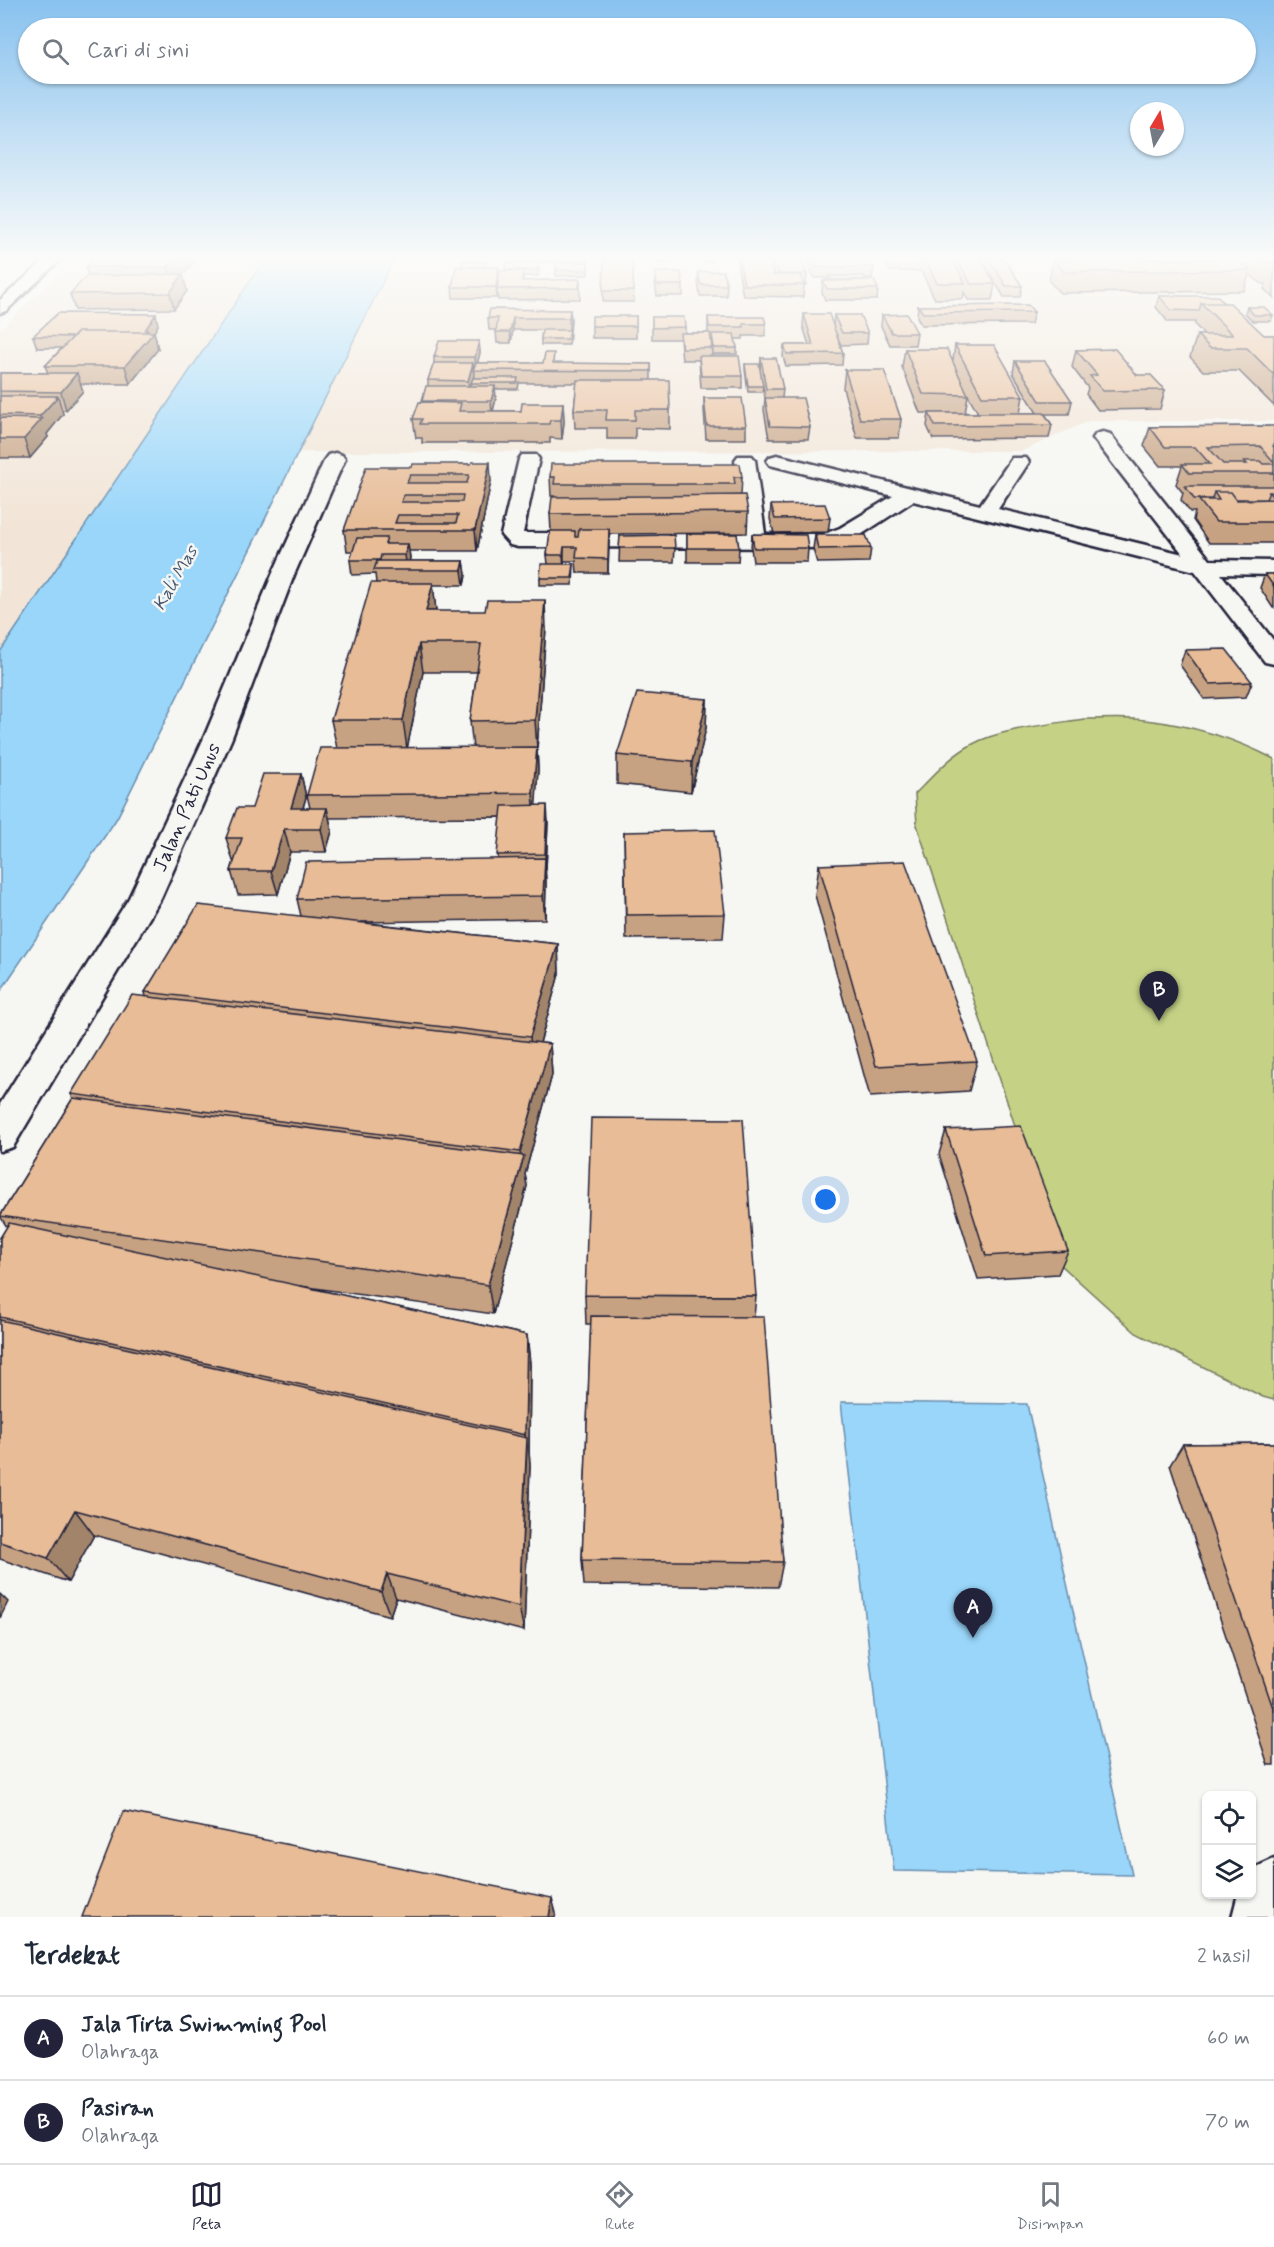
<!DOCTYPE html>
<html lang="id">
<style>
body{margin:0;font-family:Mynerve,sans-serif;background:#f6f6f7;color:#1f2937}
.controls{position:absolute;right:18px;bottom:18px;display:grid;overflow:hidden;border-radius:9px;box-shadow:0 2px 4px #0004}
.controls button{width:54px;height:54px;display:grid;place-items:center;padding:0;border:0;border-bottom:2px solid #e0e1e3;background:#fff;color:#1f2937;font:30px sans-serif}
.compass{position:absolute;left:1130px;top:102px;width:54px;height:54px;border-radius:50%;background:#fff;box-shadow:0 2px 4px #0004;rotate:10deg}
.you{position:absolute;left:826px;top:1200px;width:21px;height:21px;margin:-15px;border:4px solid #fff;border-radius:50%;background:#1a73e8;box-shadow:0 0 0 9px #1a73e833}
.badge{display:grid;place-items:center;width:39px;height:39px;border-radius:50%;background:#22223b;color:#fff;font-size:20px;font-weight:700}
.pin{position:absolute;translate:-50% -50px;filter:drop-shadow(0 2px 3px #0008)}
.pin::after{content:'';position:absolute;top:32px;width:21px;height:18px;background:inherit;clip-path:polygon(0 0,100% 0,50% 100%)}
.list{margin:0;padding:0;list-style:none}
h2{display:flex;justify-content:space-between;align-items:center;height:78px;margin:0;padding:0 24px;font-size:26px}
h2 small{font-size:20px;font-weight:400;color:#747a83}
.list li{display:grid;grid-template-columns:39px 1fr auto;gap:18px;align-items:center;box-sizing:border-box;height:84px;padding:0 24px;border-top:2px solid #e0e1e3}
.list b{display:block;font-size:22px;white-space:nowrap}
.list p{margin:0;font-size:20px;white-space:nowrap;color:#747a83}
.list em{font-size:20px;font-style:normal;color:#747a83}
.icon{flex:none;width:33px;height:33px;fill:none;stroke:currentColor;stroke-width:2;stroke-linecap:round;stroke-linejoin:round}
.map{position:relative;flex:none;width:1274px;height:1917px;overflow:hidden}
.search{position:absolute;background:#fff;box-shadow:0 2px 4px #0004;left:18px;right:18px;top:18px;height:66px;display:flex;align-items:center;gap:15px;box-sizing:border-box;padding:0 21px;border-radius:33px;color:#747a83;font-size:22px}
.sheet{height:246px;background:#fff}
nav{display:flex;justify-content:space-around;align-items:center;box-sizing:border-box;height:84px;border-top:2px solid #e0e1e3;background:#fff;font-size:16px;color:#747a83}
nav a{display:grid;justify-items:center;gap:3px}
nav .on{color:#22223b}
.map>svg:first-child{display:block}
.built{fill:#f2e5d7}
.green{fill:#c5d286;stroke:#747a60;stroke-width:1.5}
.water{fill:#99d6fa;stroke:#698eae;stroke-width:1.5}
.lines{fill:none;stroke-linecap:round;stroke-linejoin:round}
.street-casing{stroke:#22223b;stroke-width:5}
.secondary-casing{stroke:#22223b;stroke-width:5}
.street{fill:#f6f6f2;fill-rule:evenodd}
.secondary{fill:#f6f6f2;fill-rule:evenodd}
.wall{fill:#c7a282;stroke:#22223b;stroke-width:1.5;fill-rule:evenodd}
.shaded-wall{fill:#a2846a;stroke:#22223b;stroke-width:1.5}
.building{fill:#e7bc97;stroke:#22223b;stroke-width:1.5;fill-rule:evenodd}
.labels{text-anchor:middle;stroke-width:5;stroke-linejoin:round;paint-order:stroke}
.far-water-label{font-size:18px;font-style:italic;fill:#465874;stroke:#f6f6f2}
.street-label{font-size:20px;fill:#22223b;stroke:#f6f6f2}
</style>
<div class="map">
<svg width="1274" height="1917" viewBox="0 0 1274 1917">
<rect width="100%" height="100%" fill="#f6f6f2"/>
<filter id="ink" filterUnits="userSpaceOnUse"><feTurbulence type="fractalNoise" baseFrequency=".0167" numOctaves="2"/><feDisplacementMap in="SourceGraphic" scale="12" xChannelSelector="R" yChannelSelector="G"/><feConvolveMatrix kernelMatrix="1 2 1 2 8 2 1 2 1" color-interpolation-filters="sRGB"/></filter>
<g filter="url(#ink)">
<path class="built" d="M74 259H265L0 652V330Z
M394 259H1274V421H1089L1022 451 298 452Z"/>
<path class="green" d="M1084 719C1104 719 1125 717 1145 720 1190 725 1234 738 1274 759V1400L1263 1397 1136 1333 1060 1264 917 825 915 794C932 777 949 757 971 745 999 729 1051 724 1084 719Z"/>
<path class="water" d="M265 259H394L117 818 0 992V652Z
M841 1402 1027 1404 1132 1875 894 1871Z"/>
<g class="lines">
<g class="street-casing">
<path id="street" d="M1103 432 1110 434 1210 560 1274 561V575L1221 574 1274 641V664L1265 662 1195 571 913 501 856 538 827 548 518 547 510 545 501 535 519 459 522 455H536L539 459 523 533 743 534 735 460 738 456H752L755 460 765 534H824L840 528 893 496 770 465 767 461 770 457 777 455 980 505 1012 458H1026L1029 462 998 509 1183 554 1093 438 1096 434Z
M335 453 342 455 345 459 294 575 231 740 161 898 13 1147 0 1151V1104L129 898 203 740 272 575 325 459 328 455Z
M1274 1859V1917H1232L1238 1894H1252V1869Z"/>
</g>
<g class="secondary-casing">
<path id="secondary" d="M46 259H61L6 311 0 313V300Z"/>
</g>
<use href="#street" class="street"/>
<use href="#secondary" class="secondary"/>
</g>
<path class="wall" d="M196 259 183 275 187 291 174 309 75 310 70 294 88 276 86 267Z
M515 259H588V262H515Z
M632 259 634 302H603V291Z
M655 259H675V263H656Z
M701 259H713V261L702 262Z
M738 259 773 275H775L772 265V259H801L807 274 806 285H804L803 297 743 296 738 268Z
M810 259H870L874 267 872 278H865L866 280 878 289 877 300H825L822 292 823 281 828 280 829 278H814L809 267Z
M887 259H981L995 284 992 300H968L964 292 963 299H935L921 271H889L886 264Z
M981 259H1004L1022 286 1020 297H1004Z
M1057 259H1274V298L1264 289 1266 284H1262L1249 274 1244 291 1060 293 1049 281 1053 260H1057Z
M588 262V275L556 276V270Z
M486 267H499L500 272 539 268 538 276H523V281L580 279V299L498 300V294L497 298H453L452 287Z
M655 272 683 285V296H657L655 283Z
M698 272 727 285 726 296H700L698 282Z
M1159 296 1224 303 1264 335H1274V406L1239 371H1203L1190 357 1197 335H1204L1195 325V322H1168L1156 307Z
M918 306 1034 312 1031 324 921 325 917 317Z
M1247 307 1273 315 1271 321H1253L1245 313Z
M570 310 571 321 569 345H541V339L542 330H513L511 343H497L496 330H489L488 318Z
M804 314 833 326 834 315 868 333 867 344 841 345 836 333 843 353 842 365 786 366 783 357 784 345H809L803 326Z
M882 315 917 333 915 345H890L881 326Z
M636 316V338H592V326Z
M652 317 685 327V333H708V317L766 324 765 336H743V339H735L737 348V354H713L712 339V356L742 376V388H701L699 360H682L680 339H652Z
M158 325 154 332 158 349 130 384H80L83 391 66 410H62L63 414 47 434 48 437 30 458H0V373H48L45 366 62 348H37L33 336Z
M479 341 480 353 477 363 651 364V380L670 410V429L635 428V439H607V428H575L574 410 577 383H519L518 389H495L496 399 493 411H521L563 403 564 422 562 439 550 438V443H422V438H416L413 419 422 402V401L428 386V380L434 363V357Z
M955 345 1023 396 1020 413H1037L1013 373 1015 361 1072 401 1069 414H1045L1052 425 1049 438 933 439 927 426 929 413H978L968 395 965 413H920L902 367 905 349 953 360Z
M1076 350 1137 375 1165 390 1160 409 1098 410 1086 394 1088 388 1072 367Z
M761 358 783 389 782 398 810 427 808 439H769L764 410 765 398 763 386 762 392H748L745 370V364L760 369Z
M845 370 901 419 899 438H857L843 388Z
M704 398 746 426V439H706L704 410Z
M1274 426V543H1209L1193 520 1195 512H1190L1181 500 1183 493 1176 484 1182 466H1160L1144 446 1150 427Z
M471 464 491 481 477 551H409L410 558 409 561H464L466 575 464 585H433L436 611 546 628 537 749 538 770 535 805 548 821 546 870H545L546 882 545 919 360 922 558 944 559 974 540 1043 550 1044 552 1075 525 1174 527 1186 493 1314 301 1286 527 1335 530 1364 529 1452 530 1465 524 1631 396 1598 390 1616 94 1535 68 1582 0 1559V1238L7 1227 0 1216 73 1098 71 1094 146 997 145 992 301 916 297 899 498 859 501 817 329 818 332 831 326 852H290L278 894 238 895 231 871 234 861H233L226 838 252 808 301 774 306 797 303 808H310L307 795 337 748 331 720 376 583 375 574 352 575 350 560 353 551H347L344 530 412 467ZM423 672H477L470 721 473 748H407Z
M550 477H742L741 495 748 512 747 533 609 534 608 573H577L576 561H564V564H574L573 585H540V578L548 564 547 555 551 531 550 514 554 496H551Z
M771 505 830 518 828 532 774 533 770 519Z
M687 534 739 548 738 562H687Z
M752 534 808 548 807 562H753L751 548Z
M815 535 871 548 869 562 817 563 813 549Z
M620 536 675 548 674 562H619Z
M1265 574H1274V608H1273L1260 588Z
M1185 650 1252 682 1246 697 1204 699 1180 665Z
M707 699 706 728 691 792 617 784V755Z
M624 832 725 914 723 938 626 939Z
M819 865 977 1061 969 1091 870 1097 815 895Z
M946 1130 1068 1251 1058 1274 978 1279 939 1154Z
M585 1295 756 1296 754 1317 783 1562 778 1587 584 1585 582 1560 591 1324H586Z
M1274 1443V1765H1268L1170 1465 1183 1444Z"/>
<path class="shaded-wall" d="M174 259H196L183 275 187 291 174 309 170 293 173 287 168 267Z
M499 267 500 277 497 289V298L496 287Z
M570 310 571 321 569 330V318Z
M156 314 158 325 154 332 158 349 130 384 125 366 145 330Z
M513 318V330L511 343 510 332Z
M479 341 480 353 476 369 475 357Z
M473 363 474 375 469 393 468 381Z
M77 373 83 391 66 410 61 392Z
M495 386 496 399 492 414 491 401Z
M58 396 63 414 47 434 48 437 30 458 24 439 41 419 40 416Z
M563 403 564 422 562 439 561 420Z
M490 462 491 481 477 551 475 530Z
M609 529V543L608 573V559Z
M408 544 410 558 407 569 405 555Z
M564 547V570L563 555Z
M464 561 466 575 464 585 462 570Z
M433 583 436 611H426Z
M545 600 546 628 537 749 535 720Z
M419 644 423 672 407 749 403 720Z
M707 699 706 728 691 792 692 762Z
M537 747 538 770 535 817 533 793Z
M301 774 306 797 297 829 291 808Z
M547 805 548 821 546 870 545 854Z
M327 808 332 831 326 852 321 829Z
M284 829 290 852 278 894 271 871Z
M545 858 546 882 545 919 543 896Z
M558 944 559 974 533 1068 530 1037Z
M550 1044 552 1075 525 1174 527 1186 493 1314 488 1285 522 1163 520 1152Z
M527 1335 530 1364 529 1452 530 1465 524 1631 519 1607 527 1446 525 1435Z
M75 1510 94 1535 68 1582 48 1558Z
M387 1574 396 1598 390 1616 381 1592Z
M0 1594 8 1602 0 1618Z
M552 1898 556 1913 555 1917H549Z"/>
<path class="building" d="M93 259H174L168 267H86Z
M609 259H632L633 265 632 260H609Z
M739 259H769L773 275H801L804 285H744Z
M774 259H801L807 274H779Z
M811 259H870L874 267H815Z
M925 259H952L965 283H937Z
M957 259H981L995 284H971Z
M989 259H1004L1022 286H1006Z
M1064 259H1236L1250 270 1064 272 1053 260H1065Z
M1262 259H1274V263H1268Z
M604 260H632L634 291H603Z
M462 261H486L485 267H461Z
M539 262 538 270H505L506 263Z
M588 262V270H556L557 263Z
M456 267H499L496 287H452Z
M500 271H523L522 281 580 279 579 288 497 289Z
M723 271 727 285H701L698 272Z
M655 272H681L683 285H657Z
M183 274 170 293 70 294 86 276Z
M829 276H864L866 280H831Z
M874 280 878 289H827L823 281Z
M1159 296H1218L1224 303H1201L1199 311 1171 310Z
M1201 303H1230L1264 335H1274V375L1247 348H1210L1197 335H1233Z
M1028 305 1034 312 923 313 918 306Z
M1247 307H1264L1273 315H1254Z
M490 309 570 310 569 318H513L510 332H496L498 318H488Z
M58 313 156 314 145 330H148L146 332H78L73 337 33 336Z
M804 314H829L843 353 787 354 784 345H813Z
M907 314 917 333H892L882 315Z
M834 315H860L868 333H842Z
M592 316H636V326H592Z
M652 317H684L685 327 652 328Z
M708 317H764L766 324H743L744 327H709Z
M542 330H570L568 339H541Z
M78 332H154L125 366H45Z
M680 333H710L712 348H682Z
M712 334H734L737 348H714Z
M439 341H479L475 357H434Z
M955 345H994L1023 396H982Z
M905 349H947L968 395 923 394Z
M1115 349 1137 375H1151L1165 390 1103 391 1090 376 1097 375 1076 350Z
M545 353H554L553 363 651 364V371L473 370 476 363H543Z
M699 356H739L742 376H701Z
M761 358H776L783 389H766Z
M1015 361H1045L1072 401H1040Z
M434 363H473L468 381 428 380Z
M745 364H759L763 386H748Z
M845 370H884L901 419H860Z
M0 373H77L61 392 0 391Z
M473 378H518L517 383H471Z
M577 380H669L670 410H635V420H606L607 410H574Z
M426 386H495L491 401H422Z
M0 396H58L40 416 0 415Z
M704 398H742L746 426H707Z
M765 398H803L810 427 770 426Z
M419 402 461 403 459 411H521L522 403H563L561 420H550L549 424H420L422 419H413Z
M929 413H1044L1052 425 935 426Z
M0 418 42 419 24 439H0Z
M1274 426V446H1273L1274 448V462L1260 446 1208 447 1223 464H1247L1244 461H1260L1263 464H1274V473H1189L1182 464H1210L1195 447H1165L1150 427Z
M472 462H490L475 530H344L366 467H412L413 464H471ZM410 475H469L467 483H407ZM404 495H463L462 502H401ZM398 515H458L456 523H395Z
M551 464H740L742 477H734L735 484H554L555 477H550Z
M1185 486H1274V492H1269L1266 499H1236L1231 492H1214L1212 499H1194Z
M1214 492H1231L1237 500 1274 499V522H1216L1199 500H1219Z
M1269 492H1274V499Z
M745 495 748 512 550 514 552 497Z
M825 504 830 518 775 519 771 505Z
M579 529H609L608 559 576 558 577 547H564L563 555H547L550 531H575V537H578Z
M687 534H737L739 548H687Z
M752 534 806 535 808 548H754Z
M674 535 675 548H619L620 536Z
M815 535H866L871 548 818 549Z
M357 538H387L385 544H408L405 555H381L380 560H350Z
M377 561H464L462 570H374Z
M541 564H574L572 578H540Z
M1265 574H1274V587Z
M371 583H433L426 611H485L487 600H545L535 720 470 721 481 644H419L403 720H331Z
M1226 649 1252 682 1210 684 1185 650Z
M637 693 707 699 692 762 617 755Z
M537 747 533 793 307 795 320 748Z
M263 774H301L291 808H327L321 829H284L271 871H231L242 838H226L237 808H252Z
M547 805 545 854 497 855 502 806Z
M715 830 725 914 626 915 624 832Z
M545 858 543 896 297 899 306 862Z
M905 861 977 1061 876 1066 819 865Z
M198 905 558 944 530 1037 145 992Z
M132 995 550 1044 520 1152 71 1094Z
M73 1098 524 1156 488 1285 0 1216Z
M591 1118 743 1119 756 1296 585 1295Z
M1021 1126 1068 1251 986 1256 946 1130Z
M9 1223 527 1335 525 1435 0 1317V1238Z
M591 1316 764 1317 783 1562 582 1560Z
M0 1320 527 1438 519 1607 387 1574 381 1592 75 1510 48 1558 0 1542Z
M1274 1443V1711L1183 1444Z
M123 1811 552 1898 549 1917H82Z"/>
</g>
<linearGradient id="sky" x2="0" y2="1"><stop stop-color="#88c2ef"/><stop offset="0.49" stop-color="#fbfbf9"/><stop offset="1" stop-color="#fbfbf9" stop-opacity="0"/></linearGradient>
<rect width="1274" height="527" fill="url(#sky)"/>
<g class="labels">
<g class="far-water-label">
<text transform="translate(175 578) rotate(-60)" y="6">Kali Mas</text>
</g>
<g class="street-label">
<text transform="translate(186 807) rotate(-66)" y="7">Jalan Pati Unus</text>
</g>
</g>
</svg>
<div class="controls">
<button><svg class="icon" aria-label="locate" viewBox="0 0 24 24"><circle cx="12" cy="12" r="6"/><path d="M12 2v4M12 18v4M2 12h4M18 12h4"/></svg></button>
<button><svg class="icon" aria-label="layers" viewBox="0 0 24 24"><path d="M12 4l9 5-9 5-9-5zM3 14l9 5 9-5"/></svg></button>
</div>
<svg class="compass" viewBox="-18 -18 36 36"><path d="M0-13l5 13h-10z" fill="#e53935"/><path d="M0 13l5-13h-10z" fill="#747a83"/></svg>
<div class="you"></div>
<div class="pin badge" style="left:973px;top:1638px">A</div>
<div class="pin badge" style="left:1159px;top:1021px">B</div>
<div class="search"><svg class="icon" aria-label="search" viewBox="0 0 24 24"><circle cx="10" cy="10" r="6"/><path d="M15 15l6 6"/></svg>Cari di sini</div>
</div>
<section class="sheet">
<h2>Terdekat<small>2 hasil</small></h2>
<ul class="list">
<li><span class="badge">A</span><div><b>Jala Tirta Swimming Pool</b><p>Olahraga</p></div><em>60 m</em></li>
<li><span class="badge">B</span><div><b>Pasiran</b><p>Olahraga</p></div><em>70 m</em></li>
</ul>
</section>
<nav>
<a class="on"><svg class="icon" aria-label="map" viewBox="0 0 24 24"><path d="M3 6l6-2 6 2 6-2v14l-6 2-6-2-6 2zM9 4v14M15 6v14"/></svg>Peta</a>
<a><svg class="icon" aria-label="directions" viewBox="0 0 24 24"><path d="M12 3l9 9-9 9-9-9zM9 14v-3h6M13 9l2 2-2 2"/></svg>Rute</a>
<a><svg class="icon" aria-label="saved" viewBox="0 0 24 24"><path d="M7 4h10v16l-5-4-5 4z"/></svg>Disimpan</a>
</nav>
